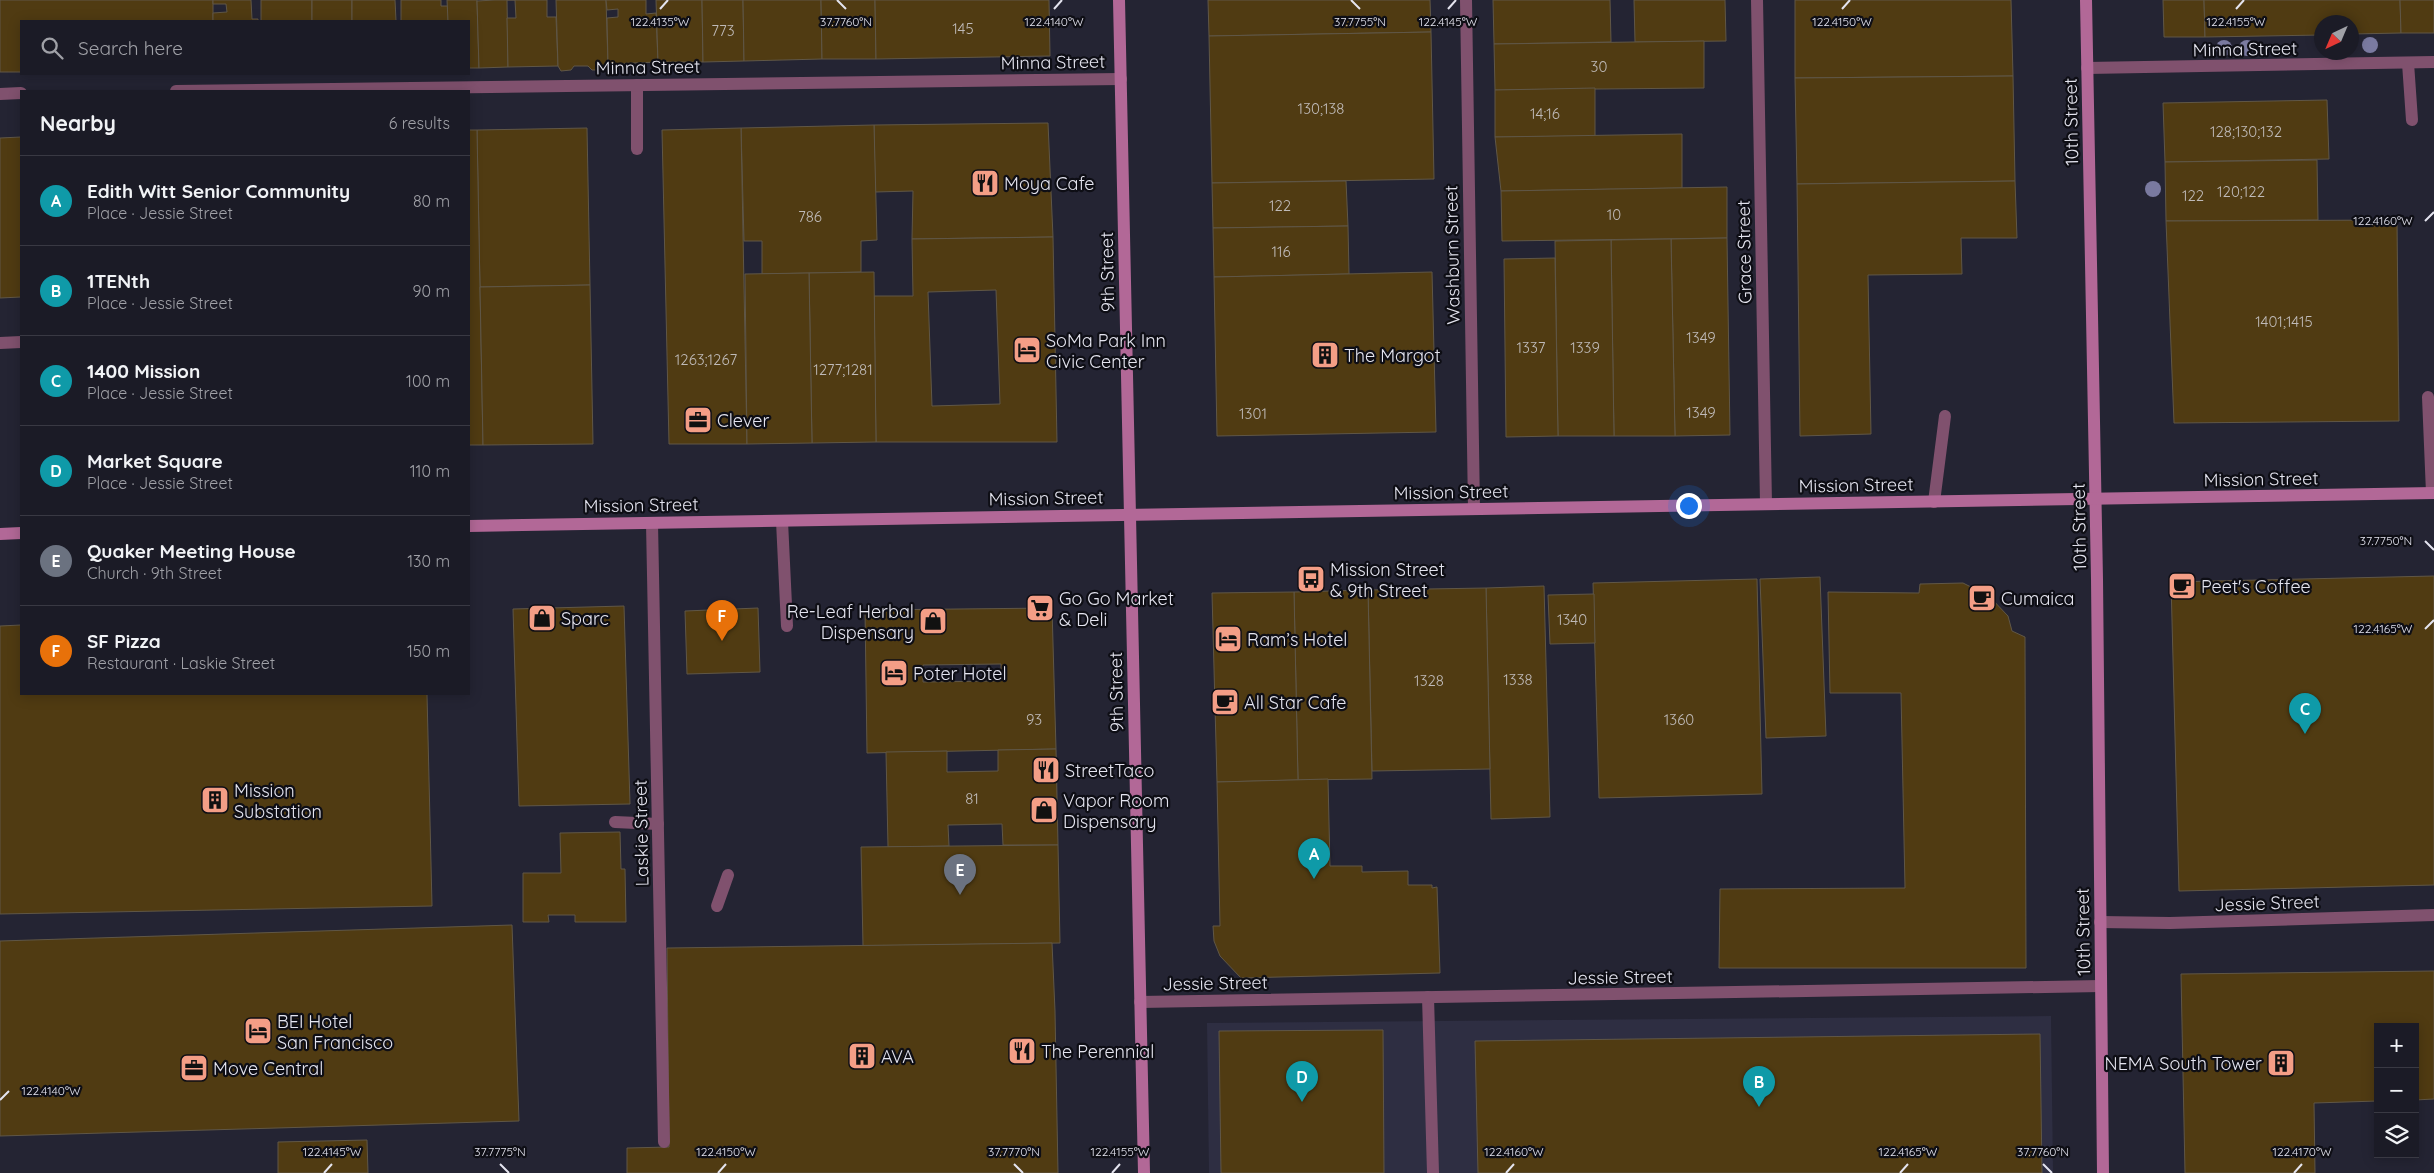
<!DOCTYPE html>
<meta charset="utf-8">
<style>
body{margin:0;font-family:Quicksand,sans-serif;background:#282832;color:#f1f3f6}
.controls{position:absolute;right:15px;bottom:15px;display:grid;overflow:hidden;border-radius:0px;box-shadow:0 2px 12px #0003}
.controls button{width:45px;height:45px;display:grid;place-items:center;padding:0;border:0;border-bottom:1px solid #393943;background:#1b1b26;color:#f1f3f6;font:25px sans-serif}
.compass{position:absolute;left:2314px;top:15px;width:45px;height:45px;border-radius:50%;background:#1b1b26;box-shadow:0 2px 12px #0003;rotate:224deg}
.you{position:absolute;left:1688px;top:505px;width:18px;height:18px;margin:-12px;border:4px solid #fff;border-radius:50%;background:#1a73e8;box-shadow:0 0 0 8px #1a73e833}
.badge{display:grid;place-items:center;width:32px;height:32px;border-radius:50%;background:#f49e86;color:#fff;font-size:16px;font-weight:700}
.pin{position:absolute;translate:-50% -41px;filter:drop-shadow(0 1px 2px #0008)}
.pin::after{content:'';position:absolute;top:26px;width:18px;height:15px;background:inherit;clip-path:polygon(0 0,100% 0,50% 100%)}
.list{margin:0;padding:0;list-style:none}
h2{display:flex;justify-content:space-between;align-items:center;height:65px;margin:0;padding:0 20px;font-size:21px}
h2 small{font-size:16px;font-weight:400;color:#a0a1a7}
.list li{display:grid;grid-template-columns:32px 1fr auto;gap:15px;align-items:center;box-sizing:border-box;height:90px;padding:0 20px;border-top:1px solid #393943}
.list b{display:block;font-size:19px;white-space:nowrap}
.list p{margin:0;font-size:16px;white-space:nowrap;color:#a0a1a7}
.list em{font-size:16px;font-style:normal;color:#a0a1a7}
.icon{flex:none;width:28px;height:28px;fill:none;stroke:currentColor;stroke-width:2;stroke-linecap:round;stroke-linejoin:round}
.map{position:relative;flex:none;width:2434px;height:1173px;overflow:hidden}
.search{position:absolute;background:#1b1b26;box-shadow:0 2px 12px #0003;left:20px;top:20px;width:450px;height:55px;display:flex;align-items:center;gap:12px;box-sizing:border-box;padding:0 18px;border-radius:0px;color:#a0a1a7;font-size:19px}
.panel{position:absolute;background:#1b1b26;box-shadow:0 2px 12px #0003;left:20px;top:90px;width:450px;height:605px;border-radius:0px}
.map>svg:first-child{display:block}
.built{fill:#2e2e42}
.building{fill:#503b12;stroke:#605747;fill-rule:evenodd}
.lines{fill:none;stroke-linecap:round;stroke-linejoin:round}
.service{stroke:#80516e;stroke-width:12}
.minor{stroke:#80516e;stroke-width:12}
.secondary{stroke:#b26897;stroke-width:12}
.tree{fill:#7a7aa0}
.ticks{fill:none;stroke:#e4e4ef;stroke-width:2}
.labels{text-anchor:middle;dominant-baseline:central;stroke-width:4.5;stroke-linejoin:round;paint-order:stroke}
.number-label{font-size:15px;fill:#bfbab8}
.street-label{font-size:18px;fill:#e4e4ef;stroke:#0e0e15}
.poi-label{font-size:18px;fill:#e4e4ef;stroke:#0e0e15;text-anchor:start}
.ticks-label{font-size:12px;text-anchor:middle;fill:#e4e4ef;stroke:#0e0e15;stroke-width:4.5;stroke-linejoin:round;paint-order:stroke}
</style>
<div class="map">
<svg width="2434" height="1173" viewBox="0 0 2434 1173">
<rect width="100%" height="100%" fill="#242433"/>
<path class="built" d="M2051 1016 2053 1173H1209L1207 1023Z"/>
<g class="building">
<path d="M0 0H213V21H21V72H0Z"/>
<path d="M213 0H251L252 19H258V21H213V13L227 12 226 4H213Z"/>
<rect x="261" y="0" width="51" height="21"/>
<rect x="312" y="0" width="40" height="21"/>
<path d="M352 0H395L396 21H352Z"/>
<path d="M401 0H441V6H448V21H401Z"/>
<path d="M447 0H477L479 68H469V21H448Z"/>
<path d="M495 0H507L508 67 479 68 477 1Z"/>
<path d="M507 0H547V17H556L558 66 508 67 507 18H516L515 0Z"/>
<path d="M556 0H606L608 64 602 70H592L588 66H574L571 70 561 71 558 66Z"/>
<path d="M606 0H646V14L656 13 658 62 608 64 607 18 618 17V9L607 10Z"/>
<path d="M656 0H702L703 62H658Z"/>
<path d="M702 0H743L744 61 703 62Z"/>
<path d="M743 0H821L822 59 744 61Z"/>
<path d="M821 0H875L876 59H822Z"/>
<path d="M875 0H1049L1050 56 876 59Z"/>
<path d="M1208 0H1430L1431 32 1209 36Z"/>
<path d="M1493 0H1610L1611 42 1494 44Z"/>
<path d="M1634 0H1725L1726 41 1635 42Z"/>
<path d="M1795 0H2011L2013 76 1795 78Z"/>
<path d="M2163 0H2204L2205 37H2164Z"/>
<path d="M2204 0H2400L2401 33 2352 34V22H2322V35L2205 37Z"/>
<path d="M2400 0H2434V33H2401Z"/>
<path d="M1431 32 1434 179 1212 183 1209 36Z"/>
<path d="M1704 41V88L1495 90 1494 44Z"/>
<path d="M2013 76 2015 181 1797 184 1795 78Z"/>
<path d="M1595 88V136L1495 137V90Z"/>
<path d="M2327 100 2329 159 2165 162 2163 103Z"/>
<path d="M1048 123 1053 237 912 239 913 191 875 192 874 125Z"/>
<path d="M874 125 877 240 861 241V272L762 274V241H744L741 128Z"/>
<path d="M587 128 590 285 480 287 477 130Z"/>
<path d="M741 128 747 444H669L662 130Z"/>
<path d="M469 130H477L483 445H469Z"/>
<path d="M1682 134V188L1501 191 1495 137Z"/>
<path d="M21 137V297L0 298V138Z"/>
<path d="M2317 160 2318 220 2166 221 2165 162Z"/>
<path d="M1346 181 1348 226 1213 228 1212 183Z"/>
<path d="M2015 181 2017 238H1961L1962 274 1868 275 1871 434 1800 436 1797 184Z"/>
<path d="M1727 187V238L1502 241 1501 191Z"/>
<path d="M2397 220 2399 421 2174 423 2166 221Z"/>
<path d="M1348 226 1349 274 1214 277 1213 228Z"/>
<path d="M1053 237 1057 442H876L874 296H913L912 239ZM996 290 1000 404 932 406 928 292Z"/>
<path d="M1727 238 1730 435 1675 436 1671 239Z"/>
<path d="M1671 239 1675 436H1614L1611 240Z"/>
<path d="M1611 240 1614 436H1558L1555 241Z"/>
<path d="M1555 258 1558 436 1506 437 1504 259Z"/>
<path d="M874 272 876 442 812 443 809 273Z"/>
<path d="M1432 272 1436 432 1217 436 1214 277Z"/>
<path d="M809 273 812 443 747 444 745 274Z"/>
<path d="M590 285 593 444 483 445 480 287Z"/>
<path d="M2434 576V885L2179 891 2171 582Z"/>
<path d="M1820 577 1826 736 1766 738 1760 579Z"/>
<path d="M1757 579 1762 794 1599 798 1593 583Z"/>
<path d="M1963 583 1989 596 2008 616 2012 631 2025 637 2026 968H1719L1720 889 1905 888 1901 693H1830L1828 592 1919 593 1920 584Z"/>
<path d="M1544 586 1550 817 1491 819 1486 588Z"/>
<path d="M1486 588 1490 769 1372 771 1368 590Z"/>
<path d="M1368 590 1372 779 1298 780 1294 592Z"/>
<path d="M1294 592 1298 780 1217 782 1212 593Z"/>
<path d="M1594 594 1595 643 1550 644 1548 595Z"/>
<path d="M624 606 630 804 519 806 513 609Z"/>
<path d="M758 608 760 672 687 674 685 611Z"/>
<path d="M1052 608 1056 749 867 753 865 610ZM1001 664V681L923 682V665Z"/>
<path d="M21 625V694H427L432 906 0 914V626Z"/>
<path d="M1056 749 1058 845H1003L1002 824 948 825 949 846 888 847 886 752 947 751V772L998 771V750Z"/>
<path d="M1328 779 1330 866H1362V872L1408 871V885H1432V888L1437 887 1440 973 1241 978 1220 956 1214 941 1213 926H1220L1217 782Z"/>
<path d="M620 832 621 869H625L626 922H575V915H548L549 922H523V873H561L560 833Z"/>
<path d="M1058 845 1060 943 863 946 861 847Z"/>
<path d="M512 925 519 1121 0 1136V941Z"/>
<path d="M1052 943 1055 1011 1058 1173H627V1148L669 1147 667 948Z"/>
<path d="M2434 971V1099L2415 1100V1027H2378V1101L2314 1103 2315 1173H2185L2181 974Z"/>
<path d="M1383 1030 1384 1173H1221L1219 1031Z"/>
<path d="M2040 1034 2042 1173H1478L1475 1041Z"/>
<path d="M367 1140 368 1173H278V1142Z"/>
</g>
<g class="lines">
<g class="service">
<path d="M2408 63 2412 120"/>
<path d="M637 85V149"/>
<path d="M0 343 21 342"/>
<path d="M2428 397 2432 493"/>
<path d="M1934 502 1945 416"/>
<path d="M782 521 787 626"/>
<path d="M615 822 658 824"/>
<path d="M717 906 728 875"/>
<path d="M1428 997 1433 1173"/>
</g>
<g class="minor">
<path d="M1466 0 1474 509"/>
<path d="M1757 0 1766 504"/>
<path d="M2087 68 2434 62"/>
<path d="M176 91 1121 79"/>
<path d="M0 94 21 93"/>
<path d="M652 523 664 1142"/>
<path d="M2100 922 2170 923 2434 915"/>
<path d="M1140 1002 2101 986"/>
</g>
<g class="secondary">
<path d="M1119 0 1144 1173"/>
<path d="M2086 0 2097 579 2103 1173"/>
<path d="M469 526 2434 493"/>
<path d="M0 534 21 533"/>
</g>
</g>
<g class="tree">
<circle cx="2370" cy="45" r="8"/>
<circle cx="2224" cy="48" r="8"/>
<circle cx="2247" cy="48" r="8"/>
<circle cx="2153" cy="189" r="8"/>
</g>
<path class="ticks" d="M837 0 846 9M1351 0 1360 9M660 9 668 0M1054 9 1062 0M1448 9 1456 0M1842 9 1850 0M2236 9 2244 0M2425 221 2434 212M2425 541 2434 550M2425 629 2434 620M0 1100 9 1091M500 1164 509 1173M1014 1164 1023 1173M2043 1164 2052 1173M324 1173 332 1164M718 1173 726 1164M1112 1173 1120 1164M1506 1173 1514 1164M1900 1173 1908 1164M2294 1173 2302 1164"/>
<defs>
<symbol id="restaurant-square" viewBox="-11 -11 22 22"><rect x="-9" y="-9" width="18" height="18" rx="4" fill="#f49e86" stroke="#0e0e15"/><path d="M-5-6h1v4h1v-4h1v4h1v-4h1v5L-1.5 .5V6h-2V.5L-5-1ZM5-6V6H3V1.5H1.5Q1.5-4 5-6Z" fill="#111"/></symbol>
<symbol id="hotel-square" viewBox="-11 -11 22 22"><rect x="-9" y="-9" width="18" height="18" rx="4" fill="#f49e86" stroke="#0e0e15"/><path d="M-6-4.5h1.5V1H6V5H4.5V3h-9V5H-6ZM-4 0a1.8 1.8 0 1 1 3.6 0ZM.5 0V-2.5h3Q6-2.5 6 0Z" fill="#111"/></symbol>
<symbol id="building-square" viewBox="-11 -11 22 22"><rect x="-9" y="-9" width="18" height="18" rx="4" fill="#f49e86" stroke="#0e0e15"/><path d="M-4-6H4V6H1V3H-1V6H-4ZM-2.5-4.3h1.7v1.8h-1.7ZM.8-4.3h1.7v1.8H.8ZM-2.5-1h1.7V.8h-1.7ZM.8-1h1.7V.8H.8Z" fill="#111"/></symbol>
<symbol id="office-square" viewBox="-11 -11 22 22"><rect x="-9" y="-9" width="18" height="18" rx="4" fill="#f49e86" stroke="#0e0e15"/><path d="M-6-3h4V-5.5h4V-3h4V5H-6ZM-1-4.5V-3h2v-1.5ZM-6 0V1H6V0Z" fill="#111"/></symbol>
<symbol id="bus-square" viewBox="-11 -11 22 22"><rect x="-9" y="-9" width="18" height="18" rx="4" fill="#f49e86" stroke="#0e0e15"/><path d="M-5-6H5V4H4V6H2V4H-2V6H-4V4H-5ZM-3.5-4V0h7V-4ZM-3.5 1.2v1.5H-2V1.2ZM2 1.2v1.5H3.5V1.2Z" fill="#111"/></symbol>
<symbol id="cafe-square" viewBox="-11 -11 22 22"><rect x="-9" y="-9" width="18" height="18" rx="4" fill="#f49e86" stroke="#0e0e15"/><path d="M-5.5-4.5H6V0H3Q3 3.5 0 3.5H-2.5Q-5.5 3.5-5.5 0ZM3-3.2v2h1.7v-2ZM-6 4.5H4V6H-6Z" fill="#111"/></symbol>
<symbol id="supermarket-square" viewBox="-11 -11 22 22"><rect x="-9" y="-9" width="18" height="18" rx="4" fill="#f49e86" stroke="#0e0e15"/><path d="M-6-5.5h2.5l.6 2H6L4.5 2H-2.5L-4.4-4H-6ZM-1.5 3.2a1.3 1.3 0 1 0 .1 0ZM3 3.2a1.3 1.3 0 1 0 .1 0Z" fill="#111"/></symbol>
<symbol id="shop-square" viewBox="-11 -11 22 22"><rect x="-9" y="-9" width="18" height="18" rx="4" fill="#f49e86" stroke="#0e0e15"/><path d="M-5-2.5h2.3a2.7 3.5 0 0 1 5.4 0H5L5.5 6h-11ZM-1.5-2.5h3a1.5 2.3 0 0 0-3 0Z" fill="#111"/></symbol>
</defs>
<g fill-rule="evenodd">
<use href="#restaurant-square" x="969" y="167" width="32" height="32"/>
<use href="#hotel-square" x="1011" y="334" width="32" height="32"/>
<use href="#building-square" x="1309" y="339" width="32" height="32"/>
<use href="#office-square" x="682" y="404" width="32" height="32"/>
<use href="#bus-square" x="1295" y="563" width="32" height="32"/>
<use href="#cafe-square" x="2166" y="570" width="32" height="32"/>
<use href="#cafe-square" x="1966" y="582" width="32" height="32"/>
<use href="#supermarket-square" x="1024" y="592" width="32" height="32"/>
<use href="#shop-square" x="526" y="602" width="32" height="32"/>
<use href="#shop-square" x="917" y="605" width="32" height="32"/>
<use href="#hotel-square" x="1212" y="623" width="32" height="32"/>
<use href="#hotel-square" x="878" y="657" width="32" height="32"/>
<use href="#cafe-square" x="1209" y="686" width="32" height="32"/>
<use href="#restaurant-square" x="1030" y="754" width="32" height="32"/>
<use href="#building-square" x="199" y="784" width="32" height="32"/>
<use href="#shop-square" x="1028" y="794" width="32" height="32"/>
<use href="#hotel-square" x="242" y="1015" width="32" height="32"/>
<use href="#restaurant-square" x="1006" y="1035" width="32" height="32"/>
<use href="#building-square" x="846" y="1040" width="32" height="32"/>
<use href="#building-square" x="2265" y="1047" width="32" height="32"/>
<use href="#office-square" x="178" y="1052" width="32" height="32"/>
</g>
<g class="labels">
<g class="number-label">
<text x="963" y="28">145</text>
<text x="723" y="30">773</text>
<text x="1599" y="66">30</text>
<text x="1321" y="108">130;138</text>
<text x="1545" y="113">14;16</text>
<text x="2246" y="131">128;130;132</text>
<text x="2241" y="191">120;122</text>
<text x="2193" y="195">122</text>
<text x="1280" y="205">122</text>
<text x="1614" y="214">10</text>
<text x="810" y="216">786</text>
<text x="1281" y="251">116</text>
<text x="2284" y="321">1401;1415</text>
<text x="1701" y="337">1349</text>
<text x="1531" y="347">1337</text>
<text x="1585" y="347">1339</text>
<text x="706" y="359">1263;1267</text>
<text x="843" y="369">1277;1281</text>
<text x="1701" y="412">1349</text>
<text x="1253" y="413">1301</text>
<text x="1572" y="619">1340</text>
<text x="1518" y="679">1338</text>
<text x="1429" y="680">1328</text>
<text x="1034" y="719">93</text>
<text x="1679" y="719">1360</text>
<text x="972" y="798">81</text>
</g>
<g class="street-label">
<text transform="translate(2245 49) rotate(-1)">Minna Street</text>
<text transform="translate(1053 62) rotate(-1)">Minna Street</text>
<text transform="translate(648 67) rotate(-1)">Minna Street</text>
<text transform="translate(2071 122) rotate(-91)">10th Street</text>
<text transform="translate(1744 252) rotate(-91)">Grace Street</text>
<text transform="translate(1452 255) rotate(-91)">Washburn Street</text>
<text transform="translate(1107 272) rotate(-91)">9th Street</text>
<text transform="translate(2261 479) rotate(-1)">Mission Street</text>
<text transform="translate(1856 485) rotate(-1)">Mission Street</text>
<text transform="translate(1451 492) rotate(-1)">Mission Street</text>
<text transform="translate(1046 498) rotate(-1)">Mission Street</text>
<text transform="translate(641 505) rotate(-1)">Mission Street</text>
<text transform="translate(2079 527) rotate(-91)">10th Street</text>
<text transform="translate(1116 692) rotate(-91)">9th Street</text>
<text transform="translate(641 833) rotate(-91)">Laskie Street</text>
<text transform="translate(2267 903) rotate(-2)">Jessie Street</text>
<text transform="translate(2083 932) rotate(-91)">10th Street</text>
<text transform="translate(1620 977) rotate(-1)">Jessie Street</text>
<text transform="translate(1215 983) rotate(-1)">Jessie Street</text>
</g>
<g class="poi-label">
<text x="1004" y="183">Moya Cafe</text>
<text x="1046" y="340">SoMa Park Inn<tspan x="1046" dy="21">Civic Center</tspan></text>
<text x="1344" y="355">The Margot</text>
<text x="717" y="420">Clever</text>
<text x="1330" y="569">Mission Street<tspan x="1330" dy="21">&amp; 9th Street</tspan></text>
<text x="2201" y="586">Peet's Coffee</text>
<text x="1059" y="598">Go Go Market<tspan x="1059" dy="21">&amp; Deli</tspan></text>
<text x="2001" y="598">Cumaica</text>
<text x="914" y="611" text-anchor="end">Re-Leaf Herbal<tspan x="914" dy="21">Dispensary</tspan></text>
<text x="561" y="618">Sparc</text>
<text x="1247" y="639">Ram’s Hotel</text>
<text x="913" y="673">Poter Hotel</text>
<text x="1244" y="702">All Star Cafe</text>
<text x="1065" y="770">StreetTaco</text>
<text x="234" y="790">Mission<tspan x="234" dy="21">Substation</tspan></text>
<text x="1063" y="800">Vapor Room<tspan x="1063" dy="21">Dispensary</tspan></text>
<text x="277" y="1021">BEI Hotel<tspan x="277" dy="21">San Francisco</tspan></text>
<text x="1041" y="1051">The Perennial</text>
<text x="881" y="1056">AVA</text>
<text x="2262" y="1063" text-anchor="end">NEMA South Tower</text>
<text x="213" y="1068">Move Central</text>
</g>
</g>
<g class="ticks-label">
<text x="846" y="26">37.7760°N</text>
<text x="1360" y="26">37.7755°N</text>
<text x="660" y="26">122.4135°W</text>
<text x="1054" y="26">122.4140°W</text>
<text x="1448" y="26">122.4145°W</text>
<text x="1842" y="26">122.4150°W</text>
<text x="2236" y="26">122.4155°W</text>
<text x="2383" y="225">122.4160°W</text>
<text x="2386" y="545">37.7750°N</text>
<text x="2383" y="633">122.4165°W</text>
<text x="51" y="1095">122.4140°W</text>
<text x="332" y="1156">122.4145°W</text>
<text x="726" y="1156">122.4150°W</text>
<text x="1120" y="1156">122.4155°W</text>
<text x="1514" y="1156">122.4160°W</text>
<text x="1908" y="1156">122.4165°W</text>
<text x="2302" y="1156">122.4170°W</text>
<text x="500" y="1156">37.7775°N</text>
<text x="1014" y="1156">37.7770°N</text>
<text x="2043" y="1156">37.7760°N</text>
</g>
</svg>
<div class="controls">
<button>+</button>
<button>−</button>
<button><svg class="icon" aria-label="layers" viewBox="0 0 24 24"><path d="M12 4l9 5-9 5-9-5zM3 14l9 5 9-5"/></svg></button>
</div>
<svg class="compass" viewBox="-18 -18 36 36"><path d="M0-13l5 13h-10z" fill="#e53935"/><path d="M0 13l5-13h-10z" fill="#a0a1a7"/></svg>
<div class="you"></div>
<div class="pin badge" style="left:1314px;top:879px;background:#0f9aa8">A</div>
<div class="pin badge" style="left:1759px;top:1107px;background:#0f9aa8">B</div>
<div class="pin badge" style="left:2305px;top:734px;background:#0f9aa8">C</div>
<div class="pin badge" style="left:1302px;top:1102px;background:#0f9aa8">D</div>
<div class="pin badge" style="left:960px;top:895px;background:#6b7280">E</div>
<div class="pin badge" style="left:722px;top:641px;background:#e8710a">F</div>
<div class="search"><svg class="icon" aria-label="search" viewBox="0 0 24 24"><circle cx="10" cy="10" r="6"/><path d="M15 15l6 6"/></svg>Search here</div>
<section class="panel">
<h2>Nearby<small>6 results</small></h2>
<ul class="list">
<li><span class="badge" style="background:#0f9aa8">A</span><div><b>Edith Witt Senior Community</b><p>Place · Jessie Street</p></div><em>80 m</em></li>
<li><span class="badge" style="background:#0f9aa8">B</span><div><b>1TENth</b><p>Place · Jessie Street</p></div><em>90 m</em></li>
<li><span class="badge" style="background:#0f9aa8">C</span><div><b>1400 Mission</b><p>Place · Jessie Street</p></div><em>100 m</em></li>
<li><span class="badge" style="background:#0f9aa8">D</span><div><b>Market Square</b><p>Place · Jessie Street</p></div><em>110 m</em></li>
<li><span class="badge" style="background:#6b7280">E</span><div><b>Quaker Meeting House</b><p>Church · 9th Street</p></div><em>130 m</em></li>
<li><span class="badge" style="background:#e8710a">F</span><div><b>SF Pizza</b><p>Restaurant · Laskie Street</p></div><em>150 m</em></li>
</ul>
</section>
</div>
